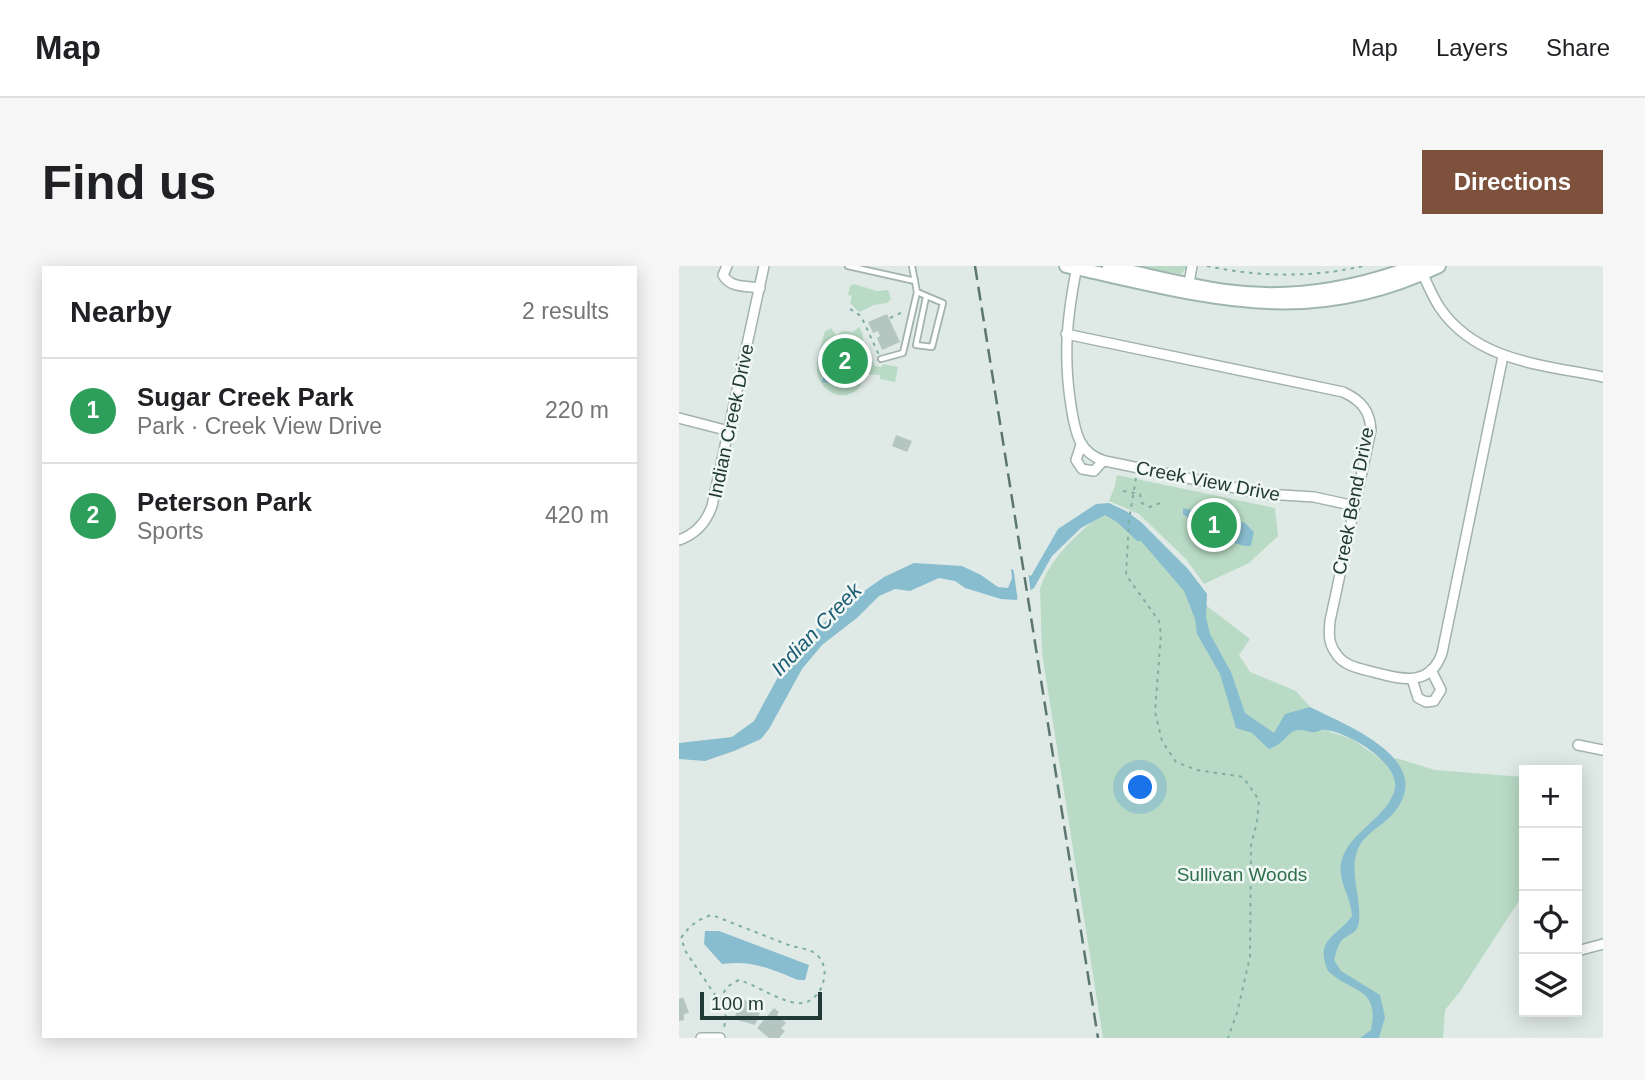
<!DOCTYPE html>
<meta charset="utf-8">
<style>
body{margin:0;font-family:Arial,sans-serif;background:#f6f6f6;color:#202124}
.controls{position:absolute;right:21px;bottom:21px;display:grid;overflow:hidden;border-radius:0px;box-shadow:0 4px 18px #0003}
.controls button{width:63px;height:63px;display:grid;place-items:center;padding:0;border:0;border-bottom:2px solid #e0e0e0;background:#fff;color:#202124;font:35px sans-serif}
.scale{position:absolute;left:21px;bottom:18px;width:122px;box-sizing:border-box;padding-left:7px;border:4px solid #213a35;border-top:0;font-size:19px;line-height:24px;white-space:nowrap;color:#213a35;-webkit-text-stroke:5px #f0f7f4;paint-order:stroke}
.you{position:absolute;left:462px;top:522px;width:24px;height:24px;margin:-18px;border:5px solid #fff;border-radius:50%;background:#1a73e8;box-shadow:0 0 0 10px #1a73e833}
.badge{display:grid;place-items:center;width:46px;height:46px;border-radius:50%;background:#7d513c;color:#fff;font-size:23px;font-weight:700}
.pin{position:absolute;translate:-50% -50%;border:4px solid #fff;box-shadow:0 2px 7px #0006}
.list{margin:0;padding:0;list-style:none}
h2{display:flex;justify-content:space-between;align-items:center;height:91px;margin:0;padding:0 28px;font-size:30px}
h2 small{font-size:23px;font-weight:400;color:#757577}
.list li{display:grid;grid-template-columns:46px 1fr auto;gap:21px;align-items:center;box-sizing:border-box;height:105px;padding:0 28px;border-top:2px solid #e0e0e0}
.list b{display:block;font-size:26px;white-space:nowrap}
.list p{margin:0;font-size:23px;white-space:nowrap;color:#757577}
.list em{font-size:23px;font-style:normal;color:#757577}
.icon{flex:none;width:38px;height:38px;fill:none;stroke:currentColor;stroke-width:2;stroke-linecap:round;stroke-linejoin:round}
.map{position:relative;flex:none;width:924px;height:772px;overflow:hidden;border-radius:0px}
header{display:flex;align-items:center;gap:42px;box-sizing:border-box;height:98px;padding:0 35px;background:#fff;border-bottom:2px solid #e0e0e0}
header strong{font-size:33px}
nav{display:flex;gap:38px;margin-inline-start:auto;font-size:24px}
.intro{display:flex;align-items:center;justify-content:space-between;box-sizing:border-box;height:168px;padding:0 42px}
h1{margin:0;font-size:49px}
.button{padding:18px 32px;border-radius:0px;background:#7d513c;color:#fff;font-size:24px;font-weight:700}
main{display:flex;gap:42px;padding:0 42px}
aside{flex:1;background:#fff;border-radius:0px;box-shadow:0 4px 18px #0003}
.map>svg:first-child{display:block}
.green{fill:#b9dbc5}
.water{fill:#88bdcf}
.pier{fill:#dfeae6}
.building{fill:#b5c5c0}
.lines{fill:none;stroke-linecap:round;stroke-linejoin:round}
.service-casing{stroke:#a2b2ad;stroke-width:8}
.minor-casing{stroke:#a2b2ad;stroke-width:12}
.secondary-casing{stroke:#9fb6af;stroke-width:16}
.path{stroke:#81ada3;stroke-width:2;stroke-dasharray:3.5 5;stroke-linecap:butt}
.service{stroke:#fff;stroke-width:4.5}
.minor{stroke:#fff;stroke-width:9}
.secondary{stroke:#fff;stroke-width:12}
.rail{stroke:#5b7671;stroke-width:2.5;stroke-dasharray:14 7;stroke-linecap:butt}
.labels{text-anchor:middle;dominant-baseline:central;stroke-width:5;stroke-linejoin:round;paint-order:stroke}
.street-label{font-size:19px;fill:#213a35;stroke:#f0f7f4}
.park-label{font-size:19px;fill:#2c704c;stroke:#f0f7f4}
.water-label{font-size:21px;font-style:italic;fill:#1d5d74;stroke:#f0f7f4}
</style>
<header>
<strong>Map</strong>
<nav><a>Map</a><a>Layers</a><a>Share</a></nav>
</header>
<div class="intro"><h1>Find us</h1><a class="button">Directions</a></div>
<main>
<aside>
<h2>Nearby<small>2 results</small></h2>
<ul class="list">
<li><span class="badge" style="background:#2e9e5b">1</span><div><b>Sugar Creek Park</b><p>Park · Creek View Drive</p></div><em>220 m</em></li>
<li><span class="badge" style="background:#2e9e5b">2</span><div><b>Peterson Park</b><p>Sports</p></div><em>420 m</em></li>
</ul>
</aside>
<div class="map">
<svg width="924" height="772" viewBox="0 0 924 772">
<rect width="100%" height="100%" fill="#dfeae6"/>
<g class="green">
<path d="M454 0H509L502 8Z"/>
<path d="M175 18 198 25 209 24 212 33 208 37 195 39 180 46 171 37 173 30 169 29 171 20Z"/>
<path d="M180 61C187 71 184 79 181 91L193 94 196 100 203 101 204 98 219 101 216 116 201 113V109L186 108C184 113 183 119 179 123 162 138 140 124 138 104 137 92 143 77 146 65L152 62 157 69 164 65 174 66Z"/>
<path d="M438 209 596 242 599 270 570 297 525 318 507 293 460 248 430 235 436 220Z"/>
<path d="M426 244 441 246 511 327 571 373 560 389 571 406 617 425 631 441 627 458 673 473 710 499 717 492 756 504 845 511V627L780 727 766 744 764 772H424L363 387 361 323C371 290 401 267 426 244Z"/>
</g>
<g class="water">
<path d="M150 87 173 90 169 104 159 102 155 118 143 116Z"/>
<path d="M430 237 447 245 462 256 509 303 528 328 527 351 531 368 552 406 566 447 595 467 606 448 631 441C664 458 756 492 717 544 708 557 691 564 682 577 667 602 683 629 680 656 679 667 670 668 663 674 658 680 657 687 655 694L662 705 701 729 706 751 700 772H681L692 764C701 720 673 728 649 705 635 673 658 671 673 650 672 630 657 614 663 593 672 565 705 554 715 526 725 499 670 466 646 464 641 463 642 465 636 466 630 467 622 462 615 465 607 469 603 479 590 483L573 467 557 462 541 408 518 368 516 353 505 325 462 275H458L438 256 426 249 402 262 373 290 355 322 337 334 322 333 286 322 276 315 260 312 231 325 216 323 200 330 179 351 143 379 123 403 90 463 82 473 55 485 26 495 0 493V477L53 471 75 455 105 400 125 373 181 328 205 311 235 297 283 300 302 309 319 321 329 322 333 312 332 303 352 310 379 263 417 238Z"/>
<path d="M504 242 566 257 575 266 572 280C556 282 517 258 504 248Z"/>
<path d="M26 665H40L130 699 126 714H119C91 703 74 694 43 698L25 678Z"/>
</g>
<path class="pier" d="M334 300 349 305 352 328 339 336Z"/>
<g class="building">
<path d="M208 48 221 76 203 84 198 72 201 70 199 65 194 67 189 56Z"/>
<path d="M217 169 233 175 228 186 213 180Z"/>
<path d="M4 731 10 747 5 748V754L0 755V733Z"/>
<path d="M63 733 83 741 76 759 55 753Z"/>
<path d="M95 742 100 746 98 749 107 757 102 762 106 765 100 772H90L78 762Z"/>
</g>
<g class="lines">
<defs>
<g id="service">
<path d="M169 0 236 15"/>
<path d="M233 0 238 26 264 37 253 81 237 79 247 31"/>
<path d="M202 93 224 87 238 26"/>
</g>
<g id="minor">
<path d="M48 0 44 9C51 22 67 20 81 22"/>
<path d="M398 0C388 51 384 89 392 140 396 165 399 187 426 195L586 228 635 231 676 240"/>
<path d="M742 4C748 17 753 30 761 42 798 96 866 99 924 111"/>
<path d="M510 17 513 0"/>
<path d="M387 68 664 126C682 134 691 145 692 164L651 355C650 366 649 376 656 386 664 400 679 402 694 406 721 413 751 422 763 387L824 90"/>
<path d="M0 152 50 165"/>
<path d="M402 179 397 194 403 203 415 205 424 195"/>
<path d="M0 274C17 268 27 257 33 240L85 0"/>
<path d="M733 413 739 432 747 436 755 435 762 424 752 404"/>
<path d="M899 479 924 484"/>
<path d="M898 685 924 678"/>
<path d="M22 772H41"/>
</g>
<g id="secondary">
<path d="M387 0C523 29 626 65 760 0"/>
<path d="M430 1C469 9 507 19 546 25 611 34 675 23 736 0"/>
</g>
</defs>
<use href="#service" class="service-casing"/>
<use href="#minor" class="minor-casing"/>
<use href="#secondary" class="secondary-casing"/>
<g class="path">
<path d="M528 0C579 11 632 12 684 0"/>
<path d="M171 43 182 50 200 89"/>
<path d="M211 52 226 45"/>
<path d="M457 212 450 254 447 309 480 355 482 368 476 446 483 475 497 496 518 504 564 511 580 534 578 556 572 579 571 691 558 747 549 772"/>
<path d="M444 225 461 228 463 237 471 241 481 237"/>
<path d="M42 735C44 724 50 718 60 714 79 720 98 734 117 737 141 741 155 704 138 689 132 683 121 682 112 680L33 649C19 653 10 660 2 672L7 686 47 745 45 764"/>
</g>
<use href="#service" class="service"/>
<use href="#minor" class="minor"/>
<use href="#secondary" class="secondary"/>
<path class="rail" d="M296 0 419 772"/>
</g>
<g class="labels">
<g class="street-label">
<text transform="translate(52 155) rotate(-78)">Indian Creek Drive</text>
<text transform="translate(529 215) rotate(11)">Creek View Drive</text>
<text transform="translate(674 235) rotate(-79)">Creek Bend Drive</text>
</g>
<g class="park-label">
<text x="563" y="608">Sullivan Woods</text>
</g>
<g class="water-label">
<text transform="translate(137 363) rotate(-46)">Indian Creek</text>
</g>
</g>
</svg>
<div class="controls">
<button>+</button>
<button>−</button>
<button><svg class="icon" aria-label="locate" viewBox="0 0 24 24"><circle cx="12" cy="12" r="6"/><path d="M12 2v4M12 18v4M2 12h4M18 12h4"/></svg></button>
<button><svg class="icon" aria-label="layers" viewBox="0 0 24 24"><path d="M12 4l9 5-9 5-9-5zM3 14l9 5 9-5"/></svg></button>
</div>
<div class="scale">100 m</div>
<div class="you"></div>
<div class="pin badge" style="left:535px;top:259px;background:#2e9e5b">1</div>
<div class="pin badge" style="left:166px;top:95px;background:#2e9e5b">2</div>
</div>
</main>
